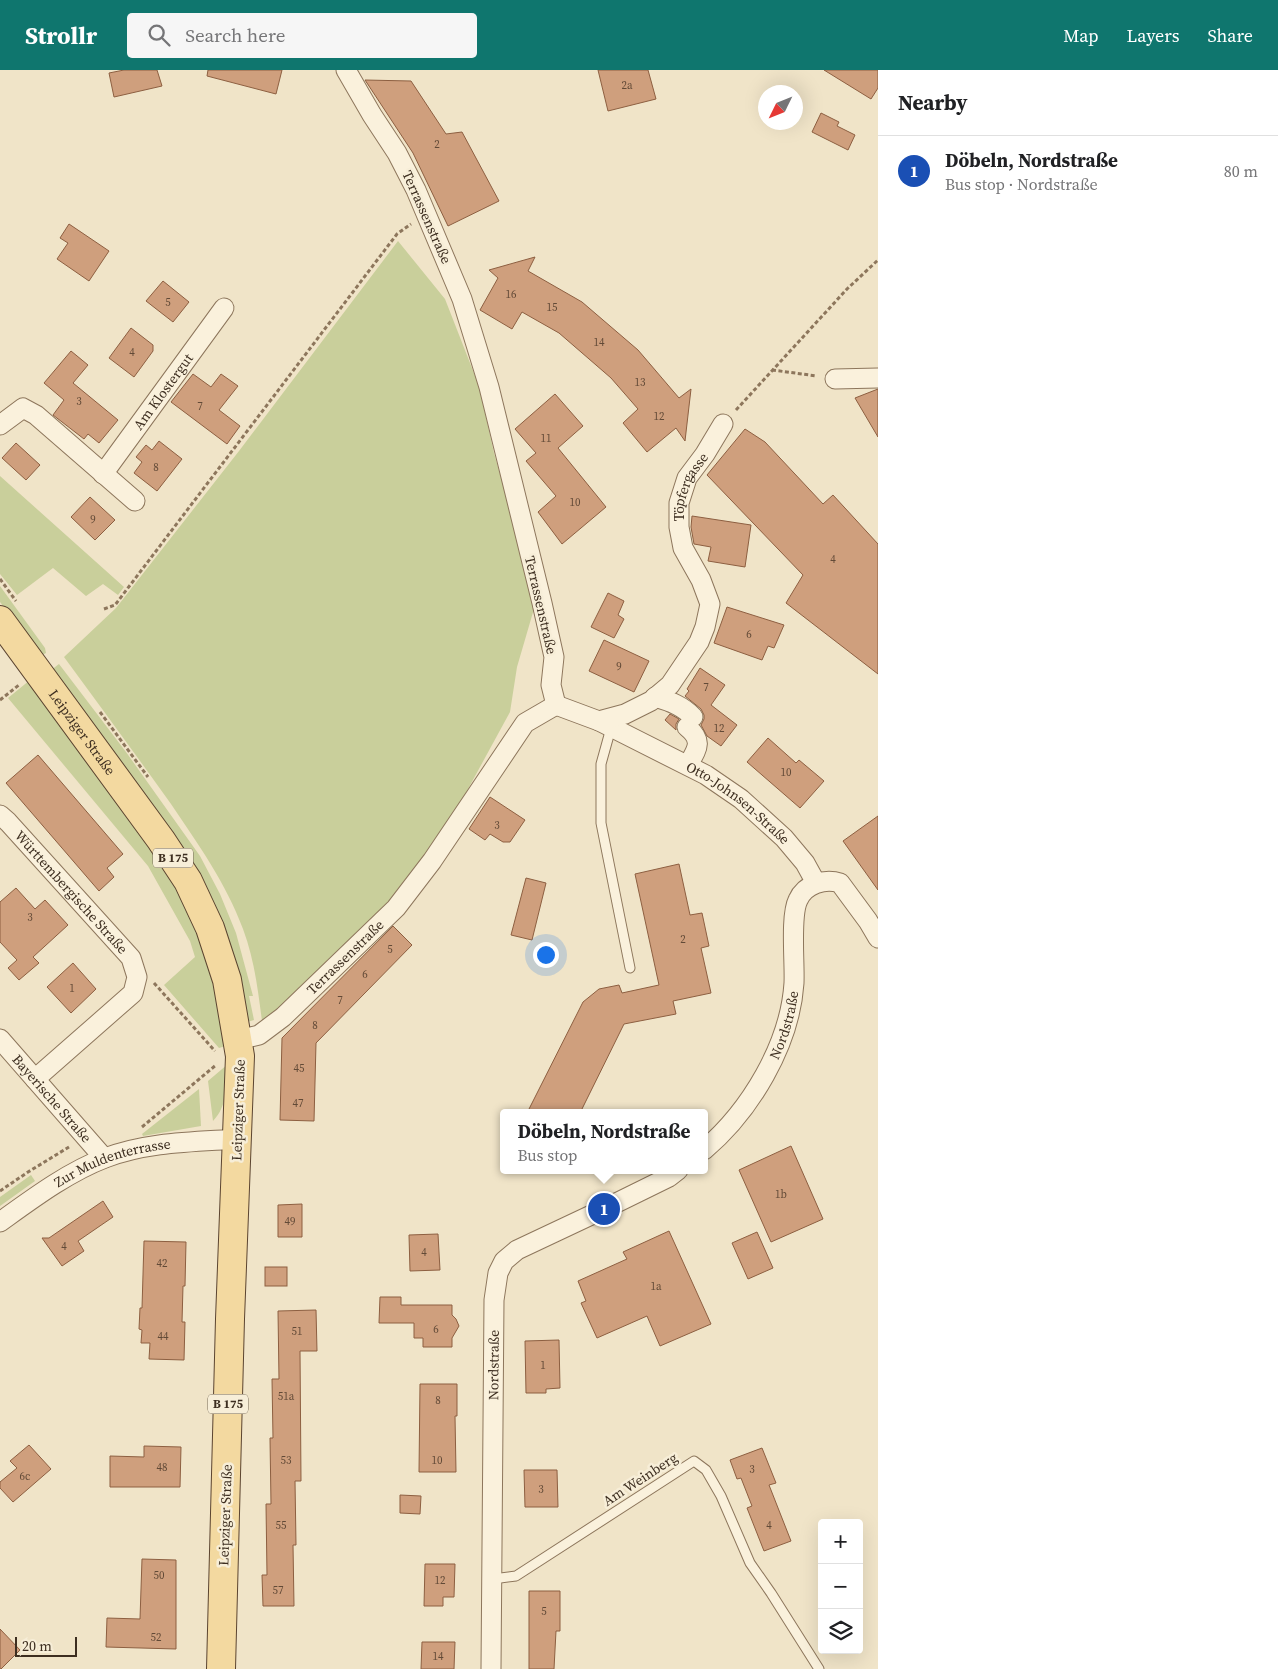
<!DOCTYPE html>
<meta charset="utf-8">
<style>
body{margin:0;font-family:"Source Serif 4",serif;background:#f6f6f6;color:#202124}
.controls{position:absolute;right:15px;bottom:15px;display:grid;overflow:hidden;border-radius:5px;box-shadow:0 5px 20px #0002}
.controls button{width:45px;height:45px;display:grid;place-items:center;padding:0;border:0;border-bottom:1px solid #e0e0e0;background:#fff;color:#202124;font:25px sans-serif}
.compass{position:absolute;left:758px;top:15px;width:45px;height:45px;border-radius:50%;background:#fff;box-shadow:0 5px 20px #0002;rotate:227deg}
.scale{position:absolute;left:15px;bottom:12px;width:62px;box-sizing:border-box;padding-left:5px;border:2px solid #3d2e20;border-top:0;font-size:14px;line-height:18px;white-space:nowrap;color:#3d2e20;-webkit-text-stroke:4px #f7eed8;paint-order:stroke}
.you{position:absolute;left:545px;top:884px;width:18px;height:18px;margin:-12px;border:4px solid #fff;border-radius:50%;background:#1a73e8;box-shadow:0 0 0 8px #1a73e833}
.badge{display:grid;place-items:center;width:32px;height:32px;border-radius:50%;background:#0f766e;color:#fff;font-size:16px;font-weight:700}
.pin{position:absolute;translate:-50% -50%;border:2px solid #fff;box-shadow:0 1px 5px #0006}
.popup{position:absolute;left:500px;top:1039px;width:208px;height:65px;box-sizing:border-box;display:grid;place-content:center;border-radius:5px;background:#fff;filter:drop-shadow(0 1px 4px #0005);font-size:16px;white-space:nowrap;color:#757577}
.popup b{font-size:19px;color:#202124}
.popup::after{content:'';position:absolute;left:50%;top:100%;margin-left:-10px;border:10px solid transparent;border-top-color:#fff}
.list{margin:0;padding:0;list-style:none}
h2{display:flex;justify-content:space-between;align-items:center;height:65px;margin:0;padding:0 20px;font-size:21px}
h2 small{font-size:16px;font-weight:400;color:#757577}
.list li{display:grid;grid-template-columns:32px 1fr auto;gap:15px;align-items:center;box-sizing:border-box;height:70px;padding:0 20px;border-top:1px solid #e0e0e0}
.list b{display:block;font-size:19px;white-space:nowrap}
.list p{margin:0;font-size:16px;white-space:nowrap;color:#757577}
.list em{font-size:16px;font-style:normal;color:#757577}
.icon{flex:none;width:28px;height:28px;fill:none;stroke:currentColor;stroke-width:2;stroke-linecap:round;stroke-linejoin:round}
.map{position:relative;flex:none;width:878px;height:1599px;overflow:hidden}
header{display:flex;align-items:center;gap:30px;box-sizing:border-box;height:70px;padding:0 25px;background:#0f766e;color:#fff}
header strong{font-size:24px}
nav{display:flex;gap:28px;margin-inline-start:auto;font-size:18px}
.search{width:350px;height:45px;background:#f6f6f6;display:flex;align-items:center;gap:12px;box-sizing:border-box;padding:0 18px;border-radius:5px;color:#757577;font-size:19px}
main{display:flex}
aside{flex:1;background:#fff}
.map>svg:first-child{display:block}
.green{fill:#c9cf9b}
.building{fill:#cf9f7d;stroke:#8d5f41}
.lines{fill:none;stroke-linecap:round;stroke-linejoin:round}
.lane-casing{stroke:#8d765c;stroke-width:11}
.street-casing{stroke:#8d765c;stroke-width:21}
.primary-casing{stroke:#5b4430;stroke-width:30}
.path{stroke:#8d765c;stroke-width:3;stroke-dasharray:4 2.5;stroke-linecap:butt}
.lane{stroke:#faf1dc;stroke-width:9}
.street{stroke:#faf1dc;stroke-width:19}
.primary{stroke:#f3d9a0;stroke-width:28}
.labels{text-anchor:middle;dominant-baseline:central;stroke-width:5;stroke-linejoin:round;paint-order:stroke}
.number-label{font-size:11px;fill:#624a37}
.shield{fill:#f7eed8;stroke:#756857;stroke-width:1}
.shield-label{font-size:12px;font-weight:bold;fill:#3d2e20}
.street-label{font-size:14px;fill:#3d2e20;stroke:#f7eed8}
</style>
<header>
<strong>Strollr</strong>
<div class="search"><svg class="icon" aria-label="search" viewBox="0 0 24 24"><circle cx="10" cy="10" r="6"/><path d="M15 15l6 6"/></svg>Search here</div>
<nav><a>Map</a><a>Layers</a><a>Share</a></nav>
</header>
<main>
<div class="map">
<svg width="878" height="1599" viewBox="0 0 878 1599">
<rect width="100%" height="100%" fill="#f0e4c8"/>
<g class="green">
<path d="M398 171 445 229 479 316 494 383 536 532 517 597 510 642 444 763 411 810 298 926 262 951C258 920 254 888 243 859 226 813 198 774 171 734 136 685 100 636 64 587L116 538 239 381Z"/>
<path d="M0 406 124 517 118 525 103 514 86 526 53 498 17 525 0 504Z"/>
<path d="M0 516 45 578 46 583 40 586 0 532Z"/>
<path d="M59 594 126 682 200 786 220 824 236 863 253 926H249L254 950 247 952 237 907 50 601Z"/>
<path d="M30 610 176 811 207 878 229 975 219 978 164 915 195 887 190 871 148 796 8 628Z"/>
<path d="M228 994C226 1014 228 1036 213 1051L208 1011Z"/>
<path d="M199 1019 201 1056 143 1066 142 1064Z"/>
<path d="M31 1105 35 1111 0 1136V1127Z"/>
</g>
<g class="building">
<path d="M124 0H157L162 16 114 27 109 3Z"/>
<path d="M208 0H282L276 24 207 6Z"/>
<path d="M598 0H648L656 29 608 41Z"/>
<path d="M824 0H878V18L871 29Z"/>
<path d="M365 10 411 11 446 64 462 62 499 131 448 156 413 83Z"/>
<path d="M821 43 839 52 837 56 855 65 848 80 812 62Z"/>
<path d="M69 154 109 181 89 211 57 189 68 173 60 168Z"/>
<path d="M535 187 528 201 582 232 638 280 679 328 691 319 685 371 676 358 647 382 623 353 638 339 611 308 559 263 522 242 512 259 480 240 498 208 489 200Z"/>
<path d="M163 211 189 232 173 252 146 231Z"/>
<path d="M131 258 153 275V281L134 307 109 288Z"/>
<path d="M71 281 88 295 73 313 118 350 99 373 88 364 84 369 53 345 64 330 44 313Z"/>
<path d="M193 304 211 317 221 304 238 316 219 340 240 356 227 374 171 332Z"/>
<path d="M878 319V367L855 328Z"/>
<path d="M555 324 583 356 558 378 606 437 562 474 538 442 556 426 526 391 536 383 515 359Z"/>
<path d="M745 359 765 372 823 434 833 425 878 474V604L786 533 803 505 707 405Z"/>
<path d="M159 371 182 389 157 421 134 403 142 392 136 387 146 375 152 380Z"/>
<path d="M16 373 40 395 26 410 2 388Z"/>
<path d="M90 427 115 450 95 470 71 447Z"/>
<path d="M692 446 751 455 745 497 708 491 711 477 694 474 691 457Z"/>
<path d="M608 523 624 531 618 545 624 549 614 568 591 557Z"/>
<path d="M727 537 784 555 774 578 768 576 762 590 714 573Z"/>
<path d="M604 570 649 591 634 622 589 601Z"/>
<path d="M700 598 725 615 711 635 737 655 721 676 707 666 701 655 704 649V645L701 639 685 626 689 621 687 619Z"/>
<path d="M670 644 679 649 676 654V660L665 650Z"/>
<path d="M768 668 796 693 799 690 824 711 800 738 747 692Z"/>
<path d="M38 685 123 784 107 798 114 807 99 821 6 713Z"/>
<path d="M490 727 525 750 510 772H503L490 764 485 770 469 759Z"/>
<path d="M878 746V820L843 771Z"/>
<path d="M679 794 690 845 702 843 709 876 701 878 711 923 673 931 676 944 624 954 580 1043H527L583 932 599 919 619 915 622 923 659 915 635 804Z"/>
<path d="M526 808 546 813 532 870 511 865Z"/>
<path d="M16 818 35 839 45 830 68 855 33 887 39 893 19 910 8 898 17 890 0 872V832Z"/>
<path d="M393 856 412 875 316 973 314 1051 280 1050 282 968Z"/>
<path d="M73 893 96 919 71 943 47 917Z"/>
<path d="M791 1076 823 1149 771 1172 739 1100Z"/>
<path d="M103 1131 113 1147 78 1171 84 1181 62 1196 42 1168H49Z"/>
<path d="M302 1134V1167H278V1135Z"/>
<path d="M669 1161 711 1254 660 1276 647 1246 597 1268 581 1233 586 1231 578 1211 627 1189 623 1182Z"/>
<path d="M757 1162 773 1198 748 1209 732 1173Z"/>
<path d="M438 1164 440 1200 410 1201 409 1165Z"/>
<path d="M144 1171 186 1172 185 1216H183L182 1252H185L184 1290 149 1289 150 1273H141L142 1260 139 1259 140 1238H142Z"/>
<rect x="265" y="1197" width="22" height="19"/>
<path d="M380 1227H401V1235H452V1245L456 1249 459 1256 452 1268V1277H423V1268H414V1253H379Z"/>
<path d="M316 1240 317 1281H300L301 1411H295L296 1475H293L294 1536H263L262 1505H267L266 1434H271L270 1368H273L272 1309H279L278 1241Z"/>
<path d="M559 1270 560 1318 546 1319V1323H526L525 1271Z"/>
<path d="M420 1314H457V1346H455L456 1402H419Z"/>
<path d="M29 1375 51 1399 13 1432 0 1418V1412L17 1398 10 1391Z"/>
<path d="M144 1376 181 1377 180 1417H110V1386L144 1387Z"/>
<path d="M762 1378 776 1413 769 1415 791 1471 764 1481 747 1438 752 1436 741 1408 737 1409 730 1390Z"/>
<path d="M524 1400H557L558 1437H525Z"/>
<path d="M400 1425 421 1426 420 1444 400 1443Z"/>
<path d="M142 1489 176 1490V1579L106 1577 107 1548 140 1549Z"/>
<path d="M425 1494H455L454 1527H443V1536H424Z"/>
<path d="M529 1521H560V1561H556L554 1599H529Z"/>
<path d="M0 1559 20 1580 1 1599H0Z"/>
<path d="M422 1572H455L454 1599H421Z"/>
</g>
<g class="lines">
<defs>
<g id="lane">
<path d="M611 658 601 694V753L630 898"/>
<path d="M493 1509 516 1506 694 1391 706 1400 721 1426 750 1493 771 1523 819 1599"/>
</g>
<g id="street">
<path d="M835 309 878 308"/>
<path d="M0 355 23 338 36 345 135 431"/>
<path id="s1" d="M103 404 224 238"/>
<path d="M655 627C670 631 683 636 693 647"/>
<path id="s2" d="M556 635 599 651 706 705 741 729 784 768 805 793 816 813"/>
<path id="s3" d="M599 651 625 644 651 631 670 615 699 572 705 557 710 534 701 510 683 478 679 457V433L687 408 705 384 723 354"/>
<path d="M687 657C704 671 697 679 688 695"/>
<path id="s4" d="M0 745 8 752 131 888 137 907 133 923 35 1009"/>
<path id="s5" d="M0 969 104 1088"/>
<path id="s6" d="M238 970 259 965 283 947 396 838 432 791 525 653 556 635 551 615 554 587 542 533 489 317 462 229 416 120 397 83 372 45 346 0"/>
<path id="s7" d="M704 1080C750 1041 790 975 794 913 795 893 790 846 798 830 805 814 825 808 840 813L868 851 878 868"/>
<path id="s8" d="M0 1152C32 1129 68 1102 105 1088 147 1072 192 1072 237 1069"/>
<path id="s9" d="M491 1599 494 1230 498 1203 504 1191 517 1180 604 1139 669 1107 678 1100"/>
</g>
<g id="primary">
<path id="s10" d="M0 550 161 770 188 811 210 858 227 910 240 986 230 1249 221 1599"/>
</g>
</defs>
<use href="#lane" class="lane-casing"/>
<use href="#street" class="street-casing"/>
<use href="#primary" class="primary-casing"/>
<g class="path">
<path d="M772 300 817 306"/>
<path d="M736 340 847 219 878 190"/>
<path d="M0 509 16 531"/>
<path d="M104 539 115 535 397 164 411 154"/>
<path d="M0 630 19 615"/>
<path d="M100 642 148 707"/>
<path d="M154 913 215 981"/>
<path d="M142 1057 216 995"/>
<path d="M0 1121 28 1102 69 1077"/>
</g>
<use href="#lane" class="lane"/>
<use href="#street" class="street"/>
<use href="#primary" class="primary"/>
</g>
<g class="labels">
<g class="number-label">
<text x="627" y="15">2a</text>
<text x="437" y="74">2</text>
<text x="511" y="224">16</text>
<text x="168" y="232">5</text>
<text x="552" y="237">15</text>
<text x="599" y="272">14</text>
<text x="132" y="282">4</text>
<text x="640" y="312">13</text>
<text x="79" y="331">3</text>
<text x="200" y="336">7</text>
<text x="659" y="346">12</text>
<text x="546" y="368">11</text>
<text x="156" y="397">8</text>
<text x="575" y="432">10</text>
<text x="93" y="449">9</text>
<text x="833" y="489">4</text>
<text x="749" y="564">6</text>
<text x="619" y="596">9</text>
<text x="706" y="617">7</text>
<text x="719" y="658">12</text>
<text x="786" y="702">10</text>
<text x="497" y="755">3</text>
<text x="30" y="847">3</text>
<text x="683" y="869">2</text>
<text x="390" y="879">5</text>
<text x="365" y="904">6</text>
<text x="72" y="918">1</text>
<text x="340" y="930">7</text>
<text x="315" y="955">8</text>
<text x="299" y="998">45</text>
<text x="298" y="1033">47</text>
<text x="781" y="1124">1b</text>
<text x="290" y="1151">49</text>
<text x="64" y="1176">4</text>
<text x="424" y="1182">4</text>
<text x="162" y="1193">42</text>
<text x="656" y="1216">1a</text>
<text x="436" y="1259">6</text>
<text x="297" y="1261">51</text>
<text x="163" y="1266">44</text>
<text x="543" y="1295">1</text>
<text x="286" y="1326">51a</text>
<text x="438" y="1330">8</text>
<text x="286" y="1390">53</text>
<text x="437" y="1390">10</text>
<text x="162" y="1397">48</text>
<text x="752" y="1399">3</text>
<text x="25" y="1406">6c</text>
<text x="541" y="1419">3</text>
<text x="281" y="1455">55</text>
<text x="769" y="1455">4</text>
<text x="159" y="1505">50</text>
<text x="440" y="1510">12</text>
<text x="278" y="1520">57</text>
<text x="544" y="1541">5</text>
<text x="156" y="1567">52</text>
<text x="438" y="1586">14</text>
</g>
<g class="shield">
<rect x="153" y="778.5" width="40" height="19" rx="4"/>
<rect x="208" y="1324.5" width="40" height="19" rx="4"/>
</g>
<g class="shield-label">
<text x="173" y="788">B 175</text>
<text x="228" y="1334">B 175</text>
</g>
<g class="street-label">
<text transform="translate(427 147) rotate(66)">Terrassenstraße</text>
<text stroke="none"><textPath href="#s1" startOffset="102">Am Klostergut</textPath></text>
<text stroke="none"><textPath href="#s3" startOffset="299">Töpfergasse</textPath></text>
<text transform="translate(541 535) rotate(77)">Terrassenstraße</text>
<text stroke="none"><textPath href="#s10" startOffset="139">Leipziger Straße</textPath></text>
<text stroke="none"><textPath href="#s2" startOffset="208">Otto-Johnsen-Straße</textPath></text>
<text stroke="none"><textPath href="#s4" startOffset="105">Württembergische Straße</textPath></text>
<text stroke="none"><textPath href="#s6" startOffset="138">Terrassenstraße</textPath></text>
<text stroke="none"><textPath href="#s7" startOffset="151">Nordstraße</textPath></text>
<text stroke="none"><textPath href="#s5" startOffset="79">Bayerische Straße</textPath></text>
<text transform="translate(238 1040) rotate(-88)">Leipziger Straße</text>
<text stroke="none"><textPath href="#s8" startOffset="129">Zur Muldenterrasse</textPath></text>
<text stroke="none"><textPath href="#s9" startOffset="304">Nordstraße</textPath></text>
<text transform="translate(640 1409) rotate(-33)">Am Weinberg</text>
<text transform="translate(225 1445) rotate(-88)">Leipziger Straße</text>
</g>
</g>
</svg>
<div class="controls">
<button>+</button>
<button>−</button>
<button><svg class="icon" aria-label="layers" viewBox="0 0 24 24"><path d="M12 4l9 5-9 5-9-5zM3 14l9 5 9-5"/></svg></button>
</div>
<svg class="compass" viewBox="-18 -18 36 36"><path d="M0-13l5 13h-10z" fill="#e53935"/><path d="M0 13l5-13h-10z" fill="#757577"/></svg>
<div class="scale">20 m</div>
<div class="you"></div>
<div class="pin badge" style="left:604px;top:1139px;background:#1a4fb4">1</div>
<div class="popup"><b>Döbeln, Nordstraße</b>Bus stop</div>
</div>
<aside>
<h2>Nearby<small></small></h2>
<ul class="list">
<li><span class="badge" style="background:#1a4fb4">1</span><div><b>Döbeln, Nordstraße</b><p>Bus stop · Nordstraße</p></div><em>80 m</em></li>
</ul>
</aside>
</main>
